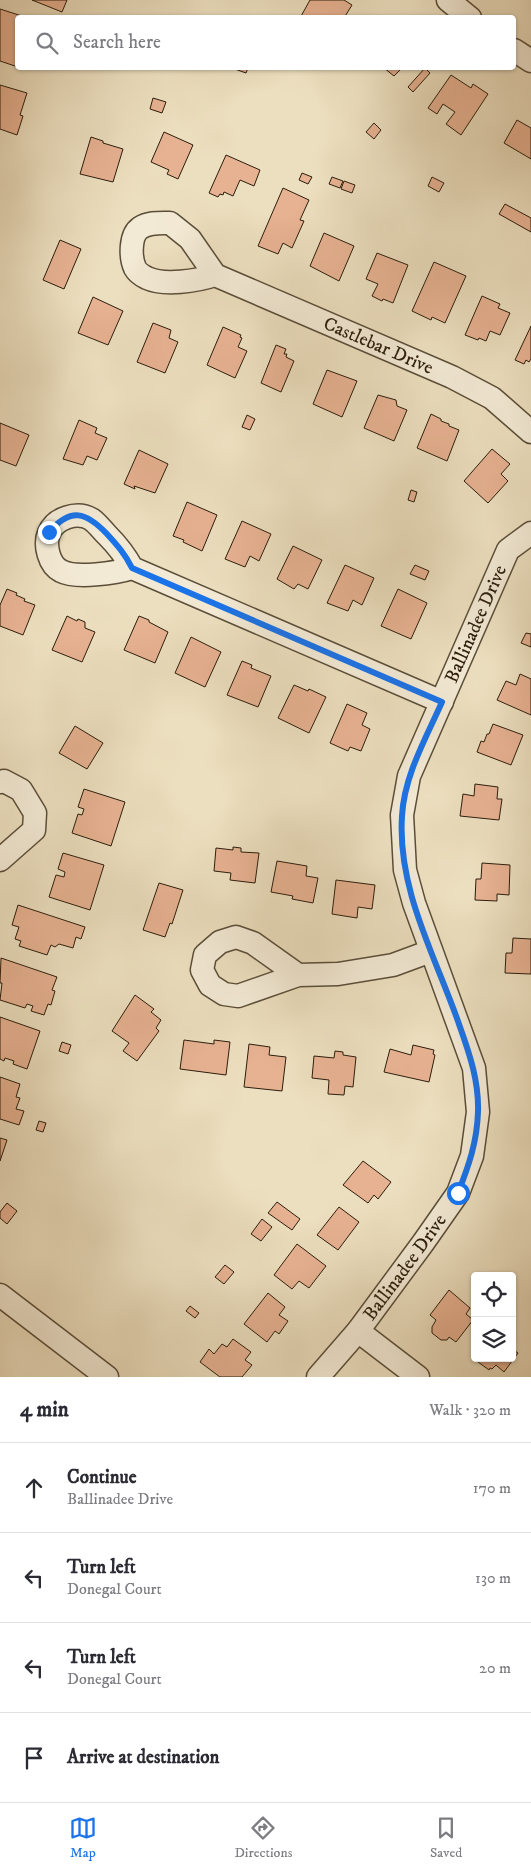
<!DOCTYPE html>
<meta charset="utf-8">
<style>
body{margin:0;font-family:"IM FELL DW Pica",serif;background:#f7f7f7;color:#2b2b33}
.controls{position:absolute;right:15px;bottom:15px;display:grid;overflow:hidden;border-radius:5px;box-shadow:0 1px 4px #0004}
.controls button{width:45px;height:45px;display:grid;place-items:center;padding:0;border:0;border-bottom:1px solid #e1e1e2;background:#fff;color:#2b2b33;font:25px sans-serif}
.stop{position:absolute;width:15px;height:15px;margin:-11px;border:4px solid #1a73e8;border-radius:50%;background:#fff}
.stop.end{background:#1a73e8;border-color:#fff;box-shadow:0 1px 5px #0008}
.list{margin:0;padding:0;list-style:none}
h2{display:flex;justify-content:space-between;align-items:center;height:65px;margin:0;padding:0 20px;font-size:21px}
h2 small{font-size:16px;font-weight:400;color:#7c7c81}
.list li{display:grid;grid-template-columns:32px 1fr auto;gap:15px;align-items:center;box-sizing:border-box;height:90px;padding:0 20px;border-top:1px solid #e1e1e2}
.list b{display:block;font-size:19px;white-space:nowrap}
.list p{margin:0;font-size:16px;white-space:nowrap;color:#7c7c81}
.list em{font-size:16px;font-style:normal;color:#7c7c81}
.icon{flex:none;width:28px;height:28px;fill:none;stroke:currentColor;stroke-width:2;stroke-linecap:round;stroke-linejoin:round}
.map{position:relative;flex:none;width:531px;height:1377px;overflow:hidden}
.search{position:absolute;background:#fff;box-shadow:0 1px 4px #0004;left:15px;right:15px;top:15px;height:55px;display:flex;align-items:center;gap:12px;box-sizing:border-box;padding:0 18px;border-radius:5px;color:#7c7c81;font-size:19px}
.sheet{height:425px;background:#fff}
nav{display:flex;justify-content:space-around;align-items:center;box-sizing:border-box;height:70px;border-top:1px solid #e1e1e2;background:#fff;font-size:14px;color:#7c7c81}
nav a{display:grid;justify-items:center;gap:2px}
nav .on{color:#1a73e8}
.map>svg:first-child{display:block}
.building{fill:#e7b292;stroke:#2b1d0c}
.lines{fill:none;stroke-linecap:round;stroke-linejoin:round}
.minor-casing{stroke:#5b4e39;stroke-width:25}
.minor{stroke:#f3ead5;stroke-width:22}
.route{stroke:#1a73e8;stroke-width:6}
.labels{text-anchor:middle;dominant-baseline:central;stroke-width:5;stroke-linejoin:round;paint-order:stroke}
.street-label{font-size:19px;fill:#2b1d0c;stroke:#f3ead5}
</style>
<div class="map">
<svg width="531" height="1377" viewBox="0 0 531 1377">
<rect width="100%" height="100%" fill="#ecdfbf"/>
<filter id="stains"><feTurbulence type="fractalNoise" baseFrequency=".004" numOctaves="4"/><feColorMatrix values="0 0 0 0 .2 0 0 0 0 .09 0 0 0 0 .02 0 0 0 .5 -.17"/></filter>
<radialGradient id="worn" r=".72"><stop offset=".6" stop-color="#630" stop-opacity="0"/><stop offset="1" stop-color="#630" stop-opacity=".3"/></radialGradient>
<g class="building">
<path d="M32 0H67L62 12Z"/>
<path d="M310 0H344L352 5 344 18H322L320 16 319 18H300Z"/>
<path d="M0 9 25 17 18 18V67L0 61Z"/>
<path d="M232 68H248L246 73Z"/>
<path d="M384 68H402L394 76Z"/>
<path d="M425 68 430 73 413 92 408 87Z"/>
<path d="M451 75 471 88 473 84 488 94 461 135 446 124 455 112 443 104 437 114 428 108Z"/>
<path d="M0 85 27 93 20 115 23 116 17 135 0 129Z"/>
<path d="M153 98 166 102 162 113 150 109Z"/>
<path d="M517 120 531 128V159L504 143Z"/>
<path d="M374 123 381 130 374 139 366 132Z"/>
<path d="M164 132 193 145 178 179 167 174 169 170 151 162Z"/>
<path d="M91 137 103 141V143L123 149 113 182 80 174Z"/>
<path d="M226 155 260 170 254 186 240 180 233 196 224 192 223 195 220 194 218 197 209 193Z"/>
<path d="M302 173 312 177 308 184 299 180Z"/>
<path d="M332 177 343 181 340 188 329 184Z"/>
<path d="M432 177 444 183 439 192 428 186Z"/>
<path d="M344 181 355 185 352 193 341 189Z"/>
<path d="M283 188 309 200 300 220 304 221 292 248 283 243 278 254 258 246Z"/>
<path d="M505 204 531 218V232L499 214Z"/>
<path d="M324 233 354 246 339 281 310 266Z"/>
<path d="M60 240 81 249 64 289 43 280Z"/>
<path d="M377 253 408 265 393 303 383 299 382 301 372 296 378 284 366 279Z"/>
<path d="M434 262 466 276 445 323 432 317 431 320 412 311Z"/>
<path d="M482 296 500 304 498 308 510 313 500 335 490 331 486 341 479 338 478 340 465 335Z"/>
<path d="M93 297 123 311 108 345 78 333Z"/>
<path d="M153 323 171 330 169 338 178 342 165 373 137 362Z"/>
<path d="M531 326V359L529 362 526 360 524 364 515 360Z"/>
<path d="M223 327 241 335 240 337 242 338 238 347 247 351 235 378 207 365Z"/>
<path d="M276 345 286 349 284 354H287L286 357 294 361 281 392 261 383Z"/>
<path d="M327 370 357 381 342 417 313 404Z"/>
<path d="M378 395 396 400 397 406 407 410 394 441 364 428Z"/>
<path d="M431 414 441 419V421L449 424V426L459 430 447 461 417 448Z"/>
<path d="M247 415 255 419 250 430 242 427Z"/>
<path d="M79 420 97 428 95 433 107 438 97 460 87 456 83 465 63 459Z"/>
<path d="M0 423 29 435 16 466 0 460Z"/>
<path d="M492 449 510 464 501 474 508 481 488 503 464 481Z"/>
<path d="M139 450 168 464 155 493 134 486 135 489 124 484Z"/>
<path d="M411 490 417 492 414 502 408 500Z"/>
<path d="M187 502 217 515 202 551 183 542 184 540 173 536Z"/>
<path d="M242 521 271 534 259 561 250 556 245 567 225 559Z"/>
<path d="M293 546 322 560 308 589 298 584 294 589 277 579Z"/>
<path d="M345 565 374 578 362 605 353 600 348 611 327 603Z"/>
<path d="M415 565 429 571 425 580 410 574Z"/>
<path d="M7 589 17 593 16 595 25 599 24 601 35 605 23 635 0 626V605Z"/>
<path d="M398 589 427 603 411 639 381 626Z"/>
<path d="M67 616 77 621 78 619 85 622V628L95 632 82 662 52 650Z"/>
<path d="M139 616 149 620V622L168 632 155 663 124 650Z"/>
<path d="M526 633 531 634V647L521 643Z"/>
<path d="M191 637 221 652 205 687 175 673Z"/>
<path d="M242 661 252 665 251 668 271 676 258 707 227 695Z"/>
<path d="M520 674 531 679V715L497 700 506 681 516 685Z"/>
<path d="M294 685 308 691 309 689 326 697 309 733 278 718Z"/>
<path d="M347 704 367 713 362 725 370 729 361 751 350 747 348 751 330 743Z"/>
<path d="M493 724 523 735 511 765 477 752 481 741 484 742 487 734H489Z"/>
<path d="M75 726 103 743 87 769 59 753Z"/>
<path d="M475 784 498 787 497 799H502L499 820 460 816 463 794 474 796Z"/>
<path d="M84 789 125 802 111 846 72 833 78 814 82 815 84 809 78 807Z"/>
<path d="M233 847 241 848V852L259 853 255 883 230 880 231 873 214 871 216 848 233 850Z"/>
<path d="M63 853 104 865 90 910 49 897 56 875 64 877 65 872 58 869Z"/>
<path d="M277 861 307 866 306 876 318 878 313 903 292 899 293 896 271 892Z"/>
<path d="M482 863 510 865 509 895 497 894V901L475 900 476 879H481Z"/>
<path d="M336 880 375 885 372 909 358 907 357 918 332 914Z"/>
<path d="M159 883 183 890 172 924 170 923 165 937 143 930Z"/>
<path d="M18 905 85 927 81 939 76 937 73 948 59 944 55 947 51 945 47 955 19 946 21 941 15 939 19 927 12 925Z"/>
<path d="M513 938 531 939V974L505 973 506 953H512Z"/>
<path d="M1 958 57 977 52 990 55 991 51 1005 48 1004 44 1015 31 1011 33 1006 27 1004 25 1008 0 1000 2 983H0Z"/>
<path d="M135 995 154 1009 151 1012 161 1020 156 1028 159 1031 137 1061 123 1051 129 1043 112 1031Z"/>
<path d="M0 1017 40 1031 27 1069 13 1064 14 1061 5 1058 4 1061 0 1059Z"/>
<path d="M184 1040 214 1044V1040L230 1042 226 1075 180 1069Z"/>
<path d="M62 1042 71 1045 68 1054 59 1051Z"/>
<path d="M249 1044 270 1047 269 1055 286 1057 282 1091 244 1087Z"/>
<path d="M413 1045 434 1050 433 1054 435 1055 429 1082 384 1072 390 1049 411 1055Z"/>
<path d="M335 1051 343 1052V1055L356 1057 353 1087 345 1086 344 1095 328 1094 329 1080 312 1078 314 1056 334 1058Z"/>
<path d="M0 1077 20 1084 16 1097 20 1098 16 1109 24 1111 19 1125 0 1119Z"/>
<path d="M39 1121 46 1123 43 1132 36 1130Z"/>
<path d="M0 1138 7 1140 0 1161Z"/>
<path d="M363 1161 391 1182 378 1199 374 1195 368 1203 343 1185Z"/>
<path d="M277 1202 300 1219 292 1230 268 1213Z"/>
<path d="M7 1203 17 1211 7 1224 0 1218V1212Z"/>
<path d="M339 1207 359 1222 338 1250 317 1235Z"/>
<path d="M262 1219 272 1227 261 1241 251 1234Z"/>
<path d="M297 1244 326 1266 309 1288 299 1281 292 1289 274 1275Z"/>
<path d="M225 1265 234 1272 224 1284 215 1277Z"/>
<path d="M449 1290 470 1308 466 1314 473 1320 456 1342 449 1337 447 1340H441L432 1333V1327L436 1320 430 1315Z"/>
<path d="M268 1293 285 1307 279 1315 288 1321 279 1334 275 1331 267 1342 244 1324Z"/>
<path d="M190 1306 199 1313 195 1318 186 1311Z"/>
<path d="M233 1339 251 1352 245 1360 252 1365 242 1377H220L200 1362 209 1349 214 1354 222 1344 227 1347Z"/>
<path d="M512 1349 518 1353 504 1372 496 1365 492 1369 490 1368 489 1370 478 1362 480 1360 478 1358H512Z"/>
</g>
<g class="lines">
<defs>
<g id="minor">
<path d="M448 0 470 18"/>
<path d="M514 50 531 61"/>
<path id="s1" d="M215 275C197 281 164 286 147 278 143 276 137 272 135 268 130 257 130 235 140 228 149 222 160 223 170 223L190 239 215 275 452 377 492 398 531 432"/>
<path d="M132 568C125 555 118 546 107 535 102 530 97 523 91 519 77 511 55 518 49 533 44 545 49 565 61 571 76 579 116 573 132 568L442 702"/>
<path d="M0 782 4 781 21 790 35 813 34 830 0 860"/>
<path d="M298 975 238 996 224 994 210 985 202 970 205 955 220 942 236 937 253 943 298 975 338 974 393 965 431 951"/>
<path d="M0 1295 107 1377"/>
<path d="M358 1331 418 1377"/>
<path id="s2" d="M318 1377 358 1331 423 1243 458 1193 472 1156 478 1112 474 1068 414 903 405 870 402 815 409 776 508 550 531 533"/>
</g>
</defs>
<use href="#minor" class="minor-casing"/>
<use href="#minor" class="minor"/>
</g>
<g class="lines">
<path class="route" d="M49 532C71 507 86 512 107 534 118 546 125 554 132 568L442 702C426 738 404 776 402 816 397 891 437 959 460 1027 470 1055 479 1082 478 1112 477 1142 469 1165 458 1193"/>
</g>
<g class="labels">
<g class="street-label">
<text stroke="none"><textPath href="#s1" startOffset="406">Castlebar Drive</textPath></text>
<text stroke="none"><textPath href="#s2" startOffset="830">Ballinadee Drive</textPath></text>
<text stroke="none"><textPath href="#s2" startOffset="140">Ballinadee Drive</textPath></text>
</g>
</g>
<rect width="100%" height="100%" filter="url(#stains)"/>
<rect width="100%" height="100%" fill="url(#worn)"/>
</svg>
<div class="controls">
<button><svg class="icon" aria-label="locate" viewBox="0 0 24 24"><circle cx="12" cy="12" r="6"/><path d="M12 2v4M12 18v4M2 12h4M18 12h4"/></svg></button>
<button><svg class="icon" aria-label="layers" viewBox="0 0 24 24"><path d="M12 4l9 5-9 5-9-5zM3 14l9 5 9-5"/></svg></button>
</div>
<div class="stop" style="left:458px;top:1193px"></div>
<div class="stop end" style="left:49px;top:532px"></div>
<div class="search"><svg class="icon" aria-label="search" viewBox="0 0 24 24"><circle cx="10" cy="10" r="6"/><path d="M15 15l6 6"/></svg>Search here</div>
</div>
<section class="sheet">
<h2>4 min<small>Walk · 320 m</small></h2>
<ul class="list">
<li><svg class="icon" aria-label="ahead" viewBox="0 0 24 24"><path d="M12 20V5M6 11l6-6 6 6"/></svg><div><b>Continue</b><p>Ballinadee Drive</p></div><em>170 m</em></li>
<li><svg class="icon" aria-label="left" viewBox="0 0 24 24"><path d="M17 20v-9H6M10 6l-5 5 5 5"/></svg><div><b>Turn left</b><p>Donegal Court</p></div><em>130 m</em></li>
<li><svg class="icon" aria-label="left" viewBox="0 0 24 24"><path d="M17 20v-9H6M10 6l-5 5 5 5"/></svg><div><b>Turn left</b><p>Donegal Court</p></div><em>20 m</em></li>
<li><svg class="icon" aria-label="arrive" viewBox="0 0 24 24"><path d="M6 21V4h12l-3 4 3 4H6"/></svg><div><b>Arrive at destination</b></div></li>
</ul>
</section>
<nav>
<a class="on"><svg class="icon" aria-label="map" viewBox="0 0 24 24"><path d="M3 6l6-2 6 2 6-2v14l-6 2-6-2-6 2zM9 4v14M15 6v14"/></svg>Map</a>
<a><svg class="icon" aria-label="directions" viewBox="0 0 24 24"><path d="M12 3l9 9-9 9-9-9zM9 14v-3h6M13 9l2 2-2 2"/></svg>Directions</a>
<a><svg class="icon" aria-label="saved" viewBox="0 0 24 24"><path d="M7 4h10v16l-5-4-5 4z"/></svg>Saved</a>
</nav>
